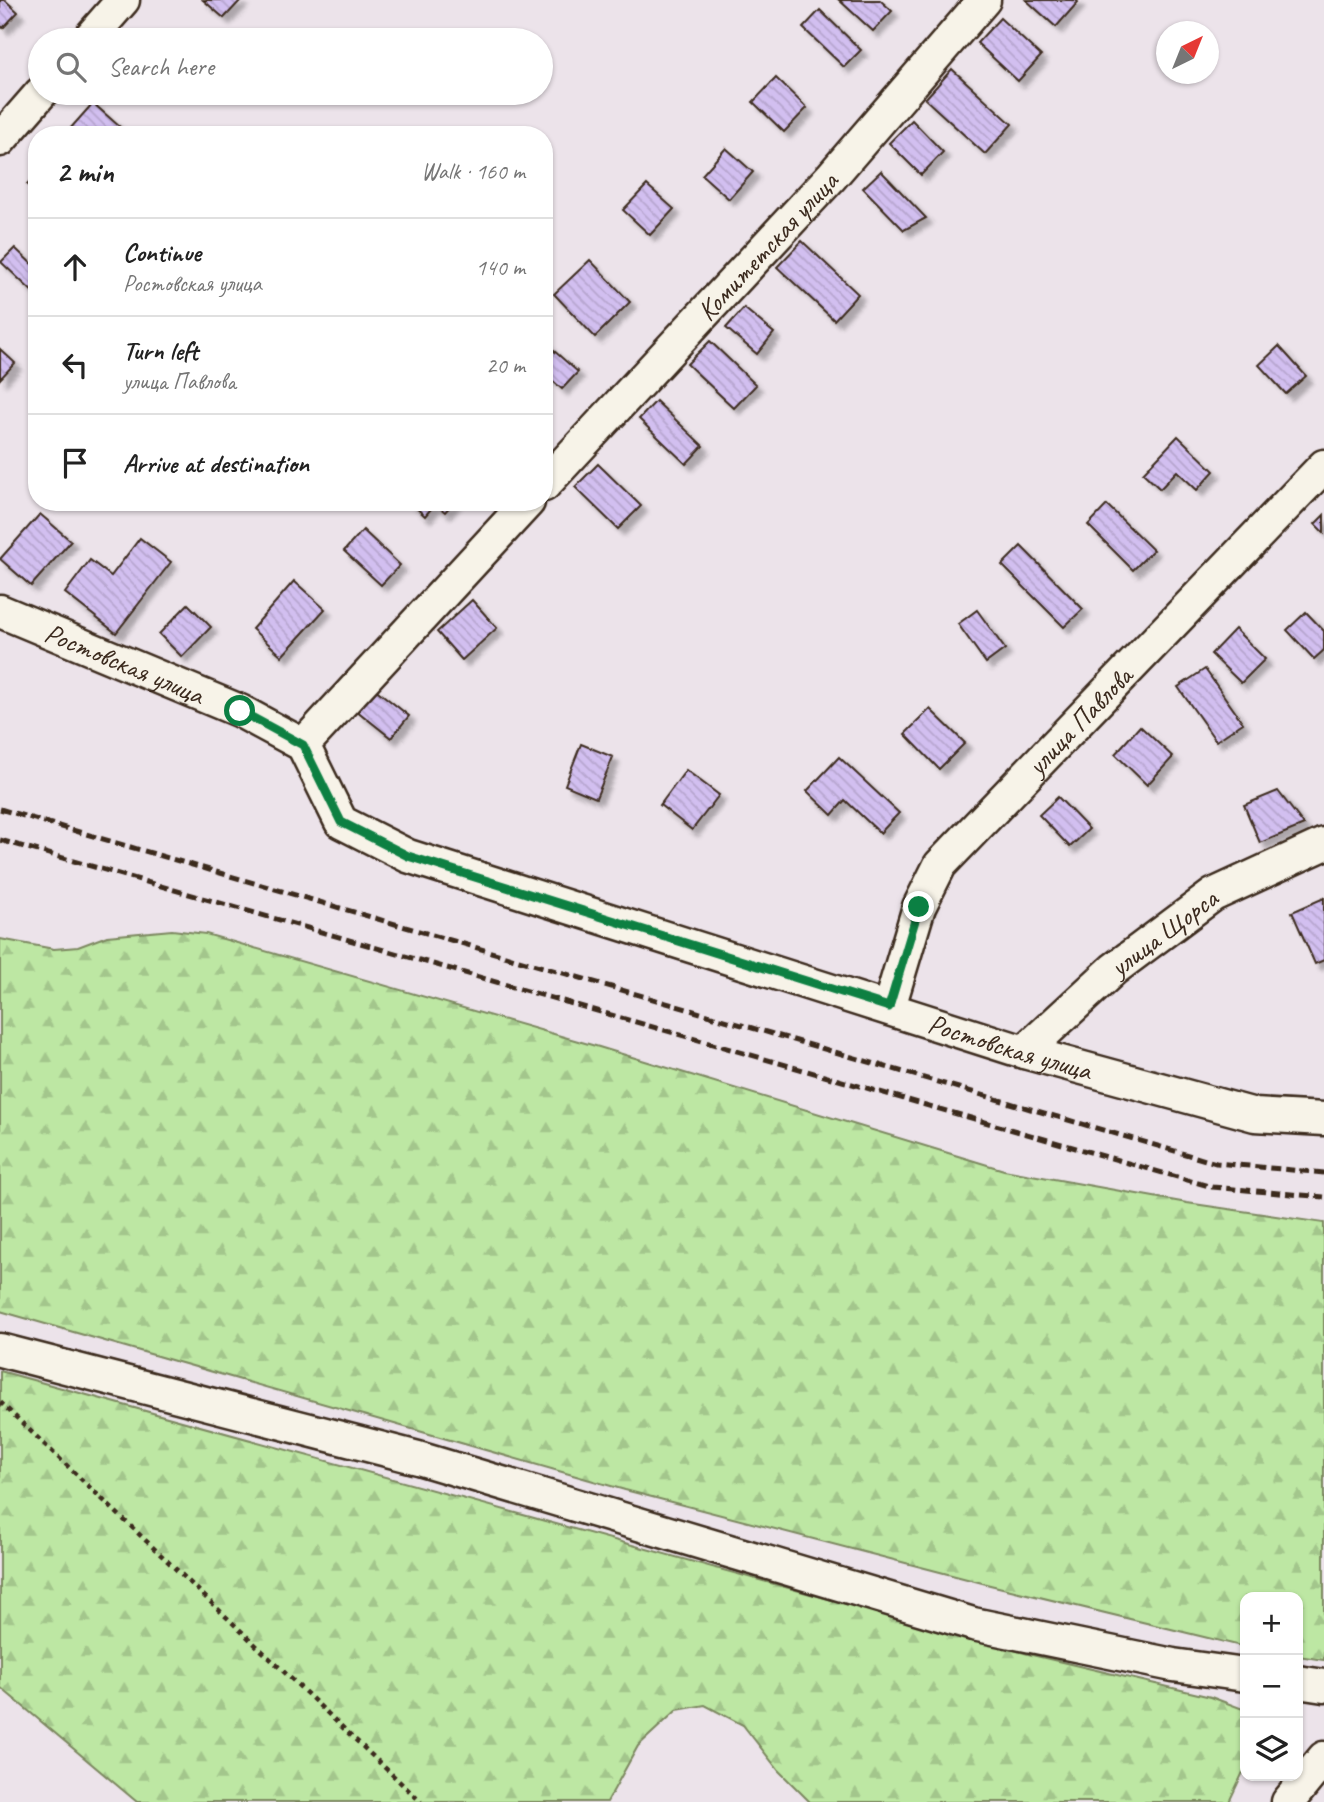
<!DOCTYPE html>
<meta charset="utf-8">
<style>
body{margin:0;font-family:Caveat,sans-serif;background:#f6f6f6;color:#222}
.controls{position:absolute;right:21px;bottom:21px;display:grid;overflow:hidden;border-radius:14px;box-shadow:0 2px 5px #0004}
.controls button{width:63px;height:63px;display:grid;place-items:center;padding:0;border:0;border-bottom:2px solid #e0e0e0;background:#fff;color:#222;font:35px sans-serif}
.compass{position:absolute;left:1156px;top:21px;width:63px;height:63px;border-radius:50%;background:#fff;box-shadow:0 2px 5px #0004;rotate:43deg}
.stop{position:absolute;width:21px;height:21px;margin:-16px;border:5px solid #0b8043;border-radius:50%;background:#fff}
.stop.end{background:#0b8043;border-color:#fff;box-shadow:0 2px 7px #0008}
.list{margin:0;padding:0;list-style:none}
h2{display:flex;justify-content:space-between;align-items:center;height:91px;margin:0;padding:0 28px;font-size:30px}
h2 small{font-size:23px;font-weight:400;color:#767676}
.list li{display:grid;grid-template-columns:46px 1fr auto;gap:21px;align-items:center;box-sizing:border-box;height:98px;padding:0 28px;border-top:2px solid #e0e0e0}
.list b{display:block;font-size:26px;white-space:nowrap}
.list p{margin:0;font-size:23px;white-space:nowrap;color:#767676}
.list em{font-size:23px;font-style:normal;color:#767676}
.icon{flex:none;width:38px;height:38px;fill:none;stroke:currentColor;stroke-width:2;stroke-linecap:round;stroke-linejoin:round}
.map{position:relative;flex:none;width:1324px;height:1802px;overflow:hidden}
.search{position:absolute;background:#fff;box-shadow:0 2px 5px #0004;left:28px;top:28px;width:525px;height:77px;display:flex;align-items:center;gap:18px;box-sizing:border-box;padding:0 24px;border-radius:38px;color:#767676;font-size:26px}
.panel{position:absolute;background:#fff;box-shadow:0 2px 5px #0004;left:28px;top:126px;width:525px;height:385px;border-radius:28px}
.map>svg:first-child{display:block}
.forest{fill:url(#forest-firs);stroke:#7c8860;stroke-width:2}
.building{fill:url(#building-back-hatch);stroke:#3b2a1e;stroke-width:2;filter:url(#shadow)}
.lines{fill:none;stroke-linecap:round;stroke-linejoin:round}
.street-casing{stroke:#3b2a1e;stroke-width:37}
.path{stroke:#3b2a1e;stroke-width:4.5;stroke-dasharray:5 5;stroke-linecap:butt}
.street{stroke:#f7f3e8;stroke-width:32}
.rail{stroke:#3b2a1e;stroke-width:5;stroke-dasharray:10 5;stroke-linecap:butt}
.route{stroke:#0b8043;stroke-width:9}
.labels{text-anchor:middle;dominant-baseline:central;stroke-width:5;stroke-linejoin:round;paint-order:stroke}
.street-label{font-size:28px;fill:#3b2a1e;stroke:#f7f3e8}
</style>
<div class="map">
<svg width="1324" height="1802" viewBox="0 0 1324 1802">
<defs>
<pattern id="forest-firs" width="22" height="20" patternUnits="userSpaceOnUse" patternTransform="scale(1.75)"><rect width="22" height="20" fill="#bde7a3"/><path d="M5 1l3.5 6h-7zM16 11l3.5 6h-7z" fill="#a3c68c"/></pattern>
<pattern id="building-back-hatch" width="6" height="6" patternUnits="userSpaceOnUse" patternTransform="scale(1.75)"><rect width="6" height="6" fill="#d2bff0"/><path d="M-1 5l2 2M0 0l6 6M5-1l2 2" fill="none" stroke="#b5a4cd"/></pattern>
<filter id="shadow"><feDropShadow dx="6" dy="6" stdDeviation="2" flood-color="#0004"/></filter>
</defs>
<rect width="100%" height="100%" fill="#ece3ea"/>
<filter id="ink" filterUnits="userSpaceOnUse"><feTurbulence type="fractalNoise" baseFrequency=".0143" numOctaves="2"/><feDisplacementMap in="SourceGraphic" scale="14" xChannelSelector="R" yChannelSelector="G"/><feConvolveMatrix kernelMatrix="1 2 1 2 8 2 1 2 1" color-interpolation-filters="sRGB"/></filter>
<g filter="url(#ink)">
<g class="forest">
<path d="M172 930 206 934 599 1047 1004 1170 1187 1203 1324 1223V1660L1298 1656V1597H1245V1647L990 1585 625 1490 0 1311V939L54 949 78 947 107 936Z"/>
<path d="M0 1371 1032 1655 1211 1697 1243 1709 1245 1713V1768L1229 1802H810L779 1771 743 1725 705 1705 677 1710 638 1746 607 1802H137L0 1687Z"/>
</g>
<g class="building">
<path d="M0 0H5L18 12 3 28 0 25Z"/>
<path d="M203 0H241L224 18Z"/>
<path d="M839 0H880L892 11 873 31Z"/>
<path d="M1026 0H1076L1078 2 1056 27Z"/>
<path d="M820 10 861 50 844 67 803 28Z"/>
<path d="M1000 18 1041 56 1018 81 977 43Z"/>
<path d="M952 69 1012 124 985 154 925 99Z"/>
<path d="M776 78 807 108 784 132 753 102Z"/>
<path d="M93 103 129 135H74L69 130Z"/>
<path d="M912 120 943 152 921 175 889 143Z"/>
<path d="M726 148 753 172 729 199 702 175Z"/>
<path d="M881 171 926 218 904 230 863 188Z"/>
<path d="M37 174V193L27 184Z"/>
<path d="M647 185 674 209 650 235 623 210Z"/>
<path d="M802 241 858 294 834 320 777 267Z"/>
<path d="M15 248 37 269V296L1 262Z"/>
<path d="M590 260 630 302 595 337 554 294Z"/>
<path d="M744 308 774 333 757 354 726 328Z"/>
<path d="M710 341 756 385 734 408 687 364Z"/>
<path d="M544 342 578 372 562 389 544 373Z"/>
<path d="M1279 346 1306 376 1286 394 1259 365Z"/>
<path d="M0 349 15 363 0 379Z"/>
<path d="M656 401 703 446 686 464 639 419Z"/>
<path d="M1178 436 1214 471 1197 490 1177 471 1160 489 1143 473Z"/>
<path d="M598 464 641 506 618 529 575 487Z"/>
<path d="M410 502H454L445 512 435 504 425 516Z"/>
<path d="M1107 505 1153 550 1133 570 1088 525Z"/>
<path d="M40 514 71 541 31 586 0 559Z"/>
<path d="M1324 515V533L1315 524Z"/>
<path d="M363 530 400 565 381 585 344 551Z"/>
<path d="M140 538 171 562 116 633 65 593 90 560 111 576Z"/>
<path d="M1021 546 1083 609 1064 627 1002 565Z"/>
<path d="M294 581 325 609 282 656 252 629Z"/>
<path d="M472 600 497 628 462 660 437 632Z"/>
<path d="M188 604 211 627 182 657 159 634Z"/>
<path d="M977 610 1005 649 986 663 958 624Z"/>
<path d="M1306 612 1324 631V650L1314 659 1287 630Z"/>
<path d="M1235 629 1265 659 1241 683 1211 654Z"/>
<path d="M1205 669 1243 723 1216 741 1178 687Z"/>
<path d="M374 688 409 716 391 738 356 710Z"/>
<path d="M930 709 965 743 939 769 905 734Z"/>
<path d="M1140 726 1173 757 1147 785 1115 754Z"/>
<path d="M581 744 613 757 596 798 565 785Z"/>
<path d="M839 757 899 813 880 833 845 800 832 815 807 791Z"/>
<path d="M686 770 719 795 692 830 660 805Z"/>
<path d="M1278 791 1304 825 1260 843 1244 805Z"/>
<path d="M1058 797 1089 829 1070 847 1039 815Z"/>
<path d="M1324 898V960L1315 964 1292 912Z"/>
</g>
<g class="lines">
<defs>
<g id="street">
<path d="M88 40 123 0"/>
<path d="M0 140 41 93"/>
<path id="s1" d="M544 485 831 177 984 0"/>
<path id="s2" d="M0 611 240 711 303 745 341 822 408 856 1024 1052 1255 1115 1324 1119"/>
<path d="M303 745 528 502"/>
<path id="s3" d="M889 1007 919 907 940 865 1324 466"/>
<path id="s4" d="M1024 1052 1114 969 1213 895 1324 844"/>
<path d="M0 1350 418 1458 973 1624 1173 1665 1245 1675"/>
<path d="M1298 1682 1324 1686"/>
<path d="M1288 1802 1324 1758"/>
</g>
</defs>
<use href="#street" class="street-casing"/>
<path class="path" d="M0 1402 421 1802"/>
<use href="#street" class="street"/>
<g class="rail">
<path d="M0 809 1216 1163 1324 1173"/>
<path d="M0 840 1212 1187 1324 1197"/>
</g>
</g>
</g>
<g class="lines" filter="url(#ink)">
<path class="route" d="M240 711 303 745 341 822 408 856 889 1007 919 907"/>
</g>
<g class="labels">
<g class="street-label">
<text stroke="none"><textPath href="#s1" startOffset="327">Комитетская улица</textPath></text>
<text stroke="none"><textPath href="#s2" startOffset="135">Ростовская улица</textPath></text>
<text stroke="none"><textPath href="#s3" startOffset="352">улица Павлова</textPath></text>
<text stroke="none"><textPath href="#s4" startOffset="184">улица Щорса</textPath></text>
<text stroke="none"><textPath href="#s2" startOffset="1124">Ростовская улица</textPath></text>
</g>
</g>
</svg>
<div class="controls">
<button>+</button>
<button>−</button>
<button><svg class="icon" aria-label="layers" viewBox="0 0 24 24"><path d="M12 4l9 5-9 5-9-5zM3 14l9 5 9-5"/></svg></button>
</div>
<svg class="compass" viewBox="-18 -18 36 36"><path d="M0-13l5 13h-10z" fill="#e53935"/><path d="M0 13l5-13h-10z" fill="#767676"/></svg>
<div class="stop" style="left:240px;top:711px"></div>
<div class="stop end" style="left:919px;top:907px"></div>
<div class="search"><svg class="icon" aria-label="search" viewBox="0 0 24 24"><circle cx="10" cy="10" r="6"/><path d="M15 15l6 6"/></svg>Search here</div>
<section class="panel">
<h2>2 min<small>Walk · 160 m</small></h2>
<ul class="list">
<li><svg class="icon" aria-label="ahead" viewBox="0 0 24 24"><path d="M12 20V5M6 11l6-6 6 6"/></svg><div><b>Continue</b><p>Ростовская улица</p></div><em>140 m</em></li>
<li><svg class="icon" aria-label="left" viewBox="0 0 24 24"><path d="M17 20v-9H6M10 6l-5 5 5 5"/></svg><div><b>Turn left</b><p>улица Павлова</p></div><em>20 m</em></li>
<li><svg class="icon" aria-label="arrive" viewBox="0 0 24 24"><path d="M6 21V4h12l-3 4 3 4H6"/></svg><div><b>Arrive at destination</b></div></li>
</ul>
</section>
</div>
